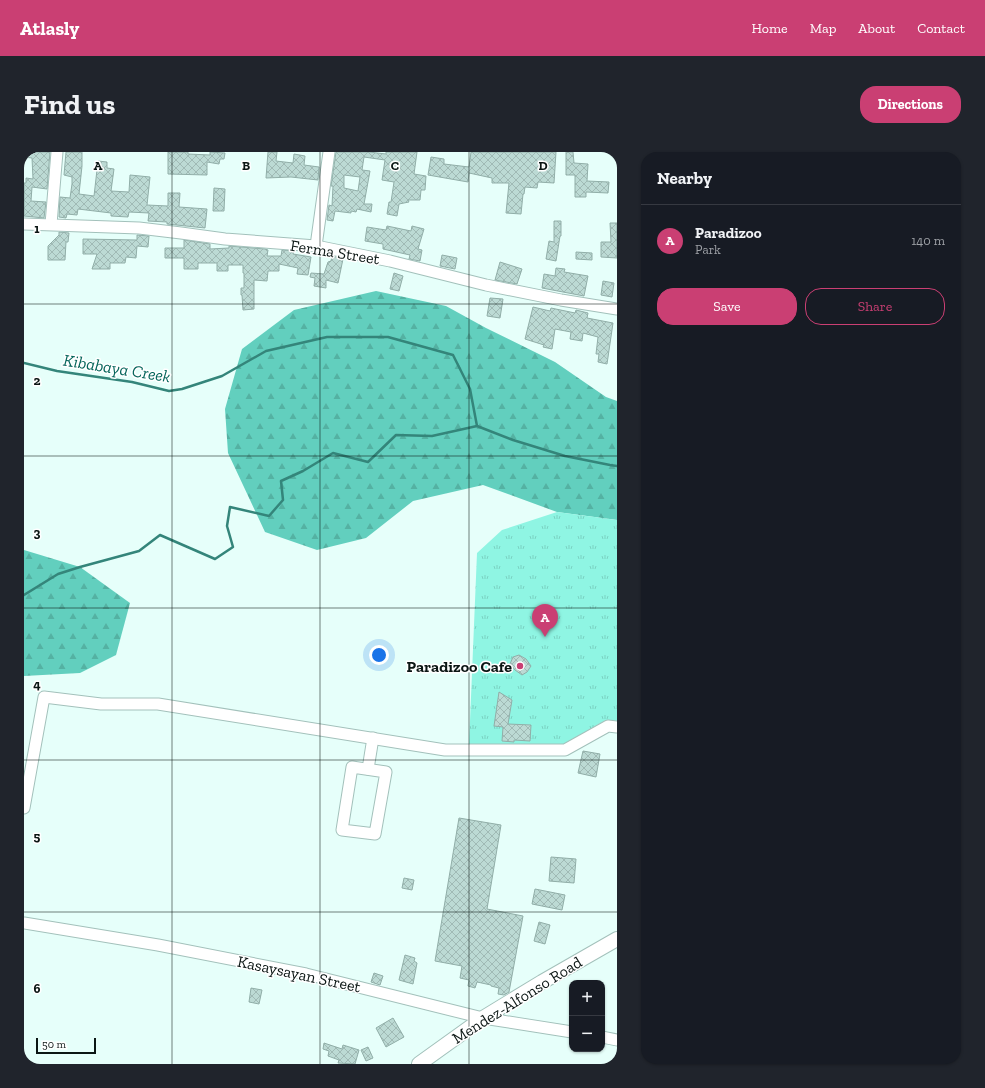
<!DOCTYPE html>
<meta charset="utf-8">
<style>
body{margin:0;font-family:"Zilla Slab",serif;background:#20242c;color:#f1f3f6}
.controls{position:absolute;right:12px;bottom:12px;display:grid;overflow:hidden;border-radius:8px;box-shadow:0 1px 3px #0004}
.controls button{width:36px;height:36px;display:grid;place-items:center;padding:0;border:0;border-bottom:1px solid #363941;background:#171b24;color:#f1f3f6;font:20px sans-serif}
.scale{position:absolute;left:12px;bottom:10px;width:60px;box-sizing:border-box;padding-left:4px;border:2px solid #0b1614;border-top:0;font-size:11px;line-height:14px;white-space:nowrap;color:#0b1614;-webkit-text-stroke:3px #fff;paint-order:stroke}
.you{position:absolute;left:355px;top:503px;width:14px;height:14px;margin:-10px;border:3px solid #fff;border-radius:50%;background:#1a73e8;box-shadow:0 0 0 6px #1a73e833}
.badge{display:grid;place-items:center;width:26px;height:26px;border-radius:50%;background:#ca3f73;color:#fff;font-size:13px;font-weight:700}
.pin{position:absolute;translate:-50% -33px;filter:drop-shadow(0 1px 2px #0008)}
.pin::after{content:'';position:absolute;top:21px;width:14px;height:12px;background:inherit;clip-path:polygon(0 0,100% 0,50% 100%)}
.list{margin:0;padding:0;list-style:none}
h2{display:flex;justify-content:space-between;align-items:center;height:52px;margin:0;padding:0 16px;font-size:17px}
h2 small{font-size:13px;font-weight:400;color:#9ea1a6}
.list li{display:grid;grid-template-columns:26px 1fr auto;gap:12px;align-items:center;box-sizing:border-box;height:72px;padding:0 16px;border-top:1px solid #363941}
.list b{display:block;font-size:15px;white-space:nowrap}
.list p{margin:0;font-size:13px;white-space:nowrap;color:#9ea1a6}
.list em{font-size:13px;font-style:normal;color:#9ea1a6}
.actions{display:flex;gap:8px;padding:12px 16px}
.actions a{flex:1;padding:9px 0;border:1px solid #ca3f73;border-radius:16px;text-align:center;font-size:14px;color:#ca3f73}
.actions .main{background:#ca3f73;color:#fff}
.map{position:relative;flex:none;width:593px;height:912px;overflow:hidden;border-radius:16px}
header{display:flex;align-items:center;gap:24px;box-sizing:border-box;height:56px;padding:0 20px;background:#ca3f73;color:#fff}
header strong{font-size:19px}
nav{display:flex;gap:22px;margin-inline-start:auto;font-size:14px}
.intro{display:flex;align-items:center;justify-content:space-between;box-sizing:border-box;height:96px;padding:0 24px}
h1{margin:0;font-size:28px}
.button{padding:10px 18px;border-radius:16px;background:#ca3f73;color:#fff;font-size:14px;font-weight:700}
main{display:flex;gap:24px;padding:0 24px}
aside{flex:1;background:#171b24;border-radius:16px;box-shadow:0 1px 3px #0004}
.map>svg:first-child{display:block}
.forest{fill:url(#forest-firs)}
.park{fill:url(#park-tufts)}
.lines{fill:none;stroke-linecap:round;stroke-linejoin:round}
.stream{stroke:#34857a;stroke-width:2.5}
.building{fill:url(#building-cross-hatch);stroke:#91aea8;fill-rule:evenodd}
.minor-casing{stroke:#a3c1bb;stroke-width:13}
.major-casing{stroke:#a3c1bb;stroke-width:16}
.minor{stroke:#fff;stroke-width:11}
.major{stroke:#fff;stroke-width:14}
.grid{fill:none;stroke:#0b1614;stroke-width:1;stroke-opacity:0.55}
.poi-dot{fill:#ca3f73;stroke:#fff;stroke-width:1.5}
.labels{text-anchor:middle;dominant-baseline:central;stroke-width:3;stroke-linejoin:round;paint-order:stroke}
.street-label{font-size:16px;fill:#0b1614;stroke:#fff}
.poi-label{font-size:16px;font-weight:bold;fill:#0b1614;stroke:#fff;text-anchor:end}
.water-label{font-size:17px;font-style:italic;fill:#04655a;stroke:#fff}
.grid-label{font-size:13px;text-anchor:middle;font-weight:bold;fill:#0b1614;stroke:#fff;stroke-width:3;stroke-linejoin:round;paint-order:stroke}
</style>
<header>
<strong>Atlasly</strong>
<nav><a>Home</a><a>Map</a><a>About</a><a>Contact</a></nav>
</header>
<div class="intro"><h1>Find us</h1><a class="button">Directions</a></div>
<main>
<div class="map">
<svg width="593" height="912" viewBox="0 0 593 912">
<defs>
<pattern id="forest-firs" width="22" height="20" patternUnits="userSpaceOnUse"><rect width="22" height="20" fill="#62cfbe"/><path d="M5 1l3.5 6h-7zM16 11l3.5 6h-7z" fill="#54b1a2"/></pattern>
<pattern id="park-tufts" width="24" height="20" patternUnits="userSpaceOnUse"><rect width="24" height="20" fill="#8ff5e3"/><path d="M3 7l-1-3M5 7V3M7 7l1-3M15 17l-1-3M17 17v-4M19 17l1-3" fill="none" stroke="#7ad1c2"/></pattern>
<pattern id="building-cross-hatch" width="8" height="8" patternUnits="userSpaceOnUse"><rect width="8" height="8" fill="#bcdad4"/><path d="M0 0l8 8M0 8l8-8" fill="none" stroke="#a0bab5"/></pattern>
</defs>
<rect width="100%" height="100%" fill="#e6fffa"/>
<g class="forest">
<path d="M352 139 422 154 462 176 531 210 582 245 593 249V368L533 360 459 333 389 349 342 386 293 398 241 380 204 301 201 257 218 197 270 158Z"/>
<path d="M0 398 56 415 106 451 92 503 56 521 0 524Z"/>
</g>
<path class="park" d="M533 360 593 368V569L582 568 538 593H445L453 401 478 378Z"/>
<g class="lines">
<g class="stream">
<path d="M0 211 33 219 108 230 145 239 158 237 198 224 242 199 303 185H364L429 203 446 237 453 274"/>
<path d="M0 443 34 422 56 415 115 399 136 383 191 407 209 395 203 374 206 355 245 364 259 348 257 329 279 319 309 301 344 310 372 283 408 284 453 274 489 288 541 304 586 313 593 314"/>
</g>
</g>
<g class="building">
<path d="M0 0H26L23 37 8 35 7 49 22 50 20 66 0 64V31H2V26L9 27 8 6 0 5Z"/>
<path d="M42 0H58V14L55 42 70 44 74 9 83 10V16L90 17 87 39 105 40 106 23 126 25 123 53 144 54V41H156L155 55 183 57 181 76 143 72V70L124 69 125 61 105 60 104 65 87 64V61L54 57 53 63 43 62 42 66 35 65 36 45 46 46 48 32V25L40 23Z"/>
<path d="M144 0H164V2L186 3V0L201 1 200 7H196L195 12 183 10V23L144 22Z"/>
<path d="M244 0H253L252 9 269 11 270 2 281 4 280 13 295 15 294 28 267 25 242 26Z"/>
<path d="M312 0H345L362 2V0H393L390 22 402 24 401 38H397L396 48H384L385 50 375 52 373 64 363 62 365 50H367L370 30 358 28 361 8 340 5 338 18 346 19 340 52H348L347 60 333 57 332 60 327 59V61L311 59 309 69 303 68 305 53 308 54 309 34H307ZM320 23 336 25 334 39 320 36Z"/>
<path d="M447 0H532L530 31 514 30 513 36 501 35 500 42H499L497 62 482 61 485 31H468V26L445 21 444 30 404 23 407 5 420 7V12L445 15Z"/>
<path d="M542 0H549L550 11 564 12 563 29 585 30 584 41 562 40V45H551V23H542Z"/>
<path d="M190 36 201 37 200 59H189Z"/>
<path d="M530 69H537V84H536L532 109 522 107 525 89 530 90Z"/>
<path d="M586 71H593V106L577 105V90H587Z"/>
<path d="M363 74 387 79 388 74 400 77 394 97 398 98 396 109 385 107 386 103 359 97V92L341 89 343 75 362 78Z"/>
<path d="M35 80 45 81 44 90H42L41 108H24V94L35 83Z"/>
<path d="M113 83 125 84 124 95 113 94 112 106 102 105 101 111H86V117H68L73 102H59V87L113 88Z"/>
<path d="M160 88 186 92V97L205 96V94L241 97 244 98 243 104H257L258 98 270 99 269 102 287 105 284 123 273 122 274 116 255 112V119H244L243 129 230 128V157L219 158 218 143H217V136H220V121H219V113H204V119H193V111H174V117H160V106H141V96H160Z"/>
<path d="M552 100 568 101V108L552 107Z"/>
<path d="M418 103 433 106 431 117 416 114Z"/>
<path d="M308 104 319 107 314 131 302 128V136L290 134 291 126 286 125 287 121 300 122 304 110 307 109Z"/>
<path d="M476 110 498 117 493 132 471 128Z"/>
<path d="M532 116 541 117 540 120 564 124 560 144 518 136 520 122 531 124Z"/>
<path d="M370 121 379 124 375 139 366 137Z"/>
<path d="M579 129 590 131 588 145 577 143Z"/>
<path d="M466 146 479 147 476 166 463 164Z"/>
<path d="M509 155 526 159 527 156 551 161 552 158 564 161 563 166 589 171 583 212 574 210 575 202H572L574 185 559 181 558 189 546 187 547 180 531 177 528 197 519 195 520 193 501 187Z"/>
<path d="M495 503 502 507 507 514 503 520 498 523 491 518 486 512 489 505Z"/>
<path d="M475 540 488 548 484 572 507 573 506 589 490 588V590L478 589 479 575 470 574Z"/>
<path d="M559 599 576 602 572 625 554 621Z"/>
<path d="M435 666 477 673 463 757 499 764 485 840 480 843 474 842 475 836 467 834V833L453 830 451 836 444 834 445 828 436 826 438 814 411 809Z"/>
<path d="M527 705 552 707 550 731 525 729Z"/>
<path d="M380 726 390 728 388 738 378 736Z"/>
<path d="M511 737 541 743 538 758 508 752Z"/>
<path d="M515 770 526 773 521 792 510 789Z"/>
<path d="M381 803 391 806 390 809 393 811 389 832 375 828Z"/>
<path d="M350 821 359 824 356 833 347 830Z"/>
<path d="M227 836 238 838 235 852 225 850Z"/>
<path d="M369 866 380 885 362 895 352 876Z"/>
<path d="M300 891 318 897 319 893 335 898 331 912 314 911 315 908 304 904 305 899 299 897Z"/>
<path d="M344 895 349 906 342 909 337 898Z"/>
</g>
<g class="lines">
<defs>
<g id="minor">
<path d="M0 72 115 76 157 81 201 87 292 94 366 109 462 133 537 148 593 157"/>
<path d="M27 72 33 0"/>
<path d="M292 94 305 0"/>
<path d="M328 615 362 620 351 682 318 678Z"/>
<path d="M344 617 349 586"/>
<path d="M0 656 20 545 77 552H134L421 598H541L584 574 593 575"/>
<path d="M0 771 134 793 282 822 459 866 548 880"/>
<path d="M578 885 593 888"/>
</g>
<path id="major" d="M395 912 459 866 518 830 593 787"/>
</defs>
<use href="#minor" class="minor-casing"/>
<use href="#major" class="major-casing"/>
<use href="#minor" class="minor"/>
<use href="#major" class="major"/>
</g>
<path class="grid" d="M148 0V912M296 0V912M445 0V912M0 152H593M0 304H593M0 456H593M0 608H593M0 760H593"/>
<circle class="poi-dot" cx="496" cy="514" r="4"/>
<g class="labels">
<g class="street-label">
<text transform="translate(311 100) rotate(9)">Ferma Street</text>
<text transform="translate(275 822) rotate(12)">Kasaysayan Street</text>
<text transform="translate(493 848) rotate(-32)">Mendez-Alfonso Road</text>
</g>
<g class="poi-label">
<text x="488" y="514">Paradizoo Cafe</text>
</g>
<g class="water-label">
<text transform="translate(93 216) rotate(9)">Kibabaya Creek</text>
</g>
</g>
<g class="grid-label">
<text x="74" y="18">A</text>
<text x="222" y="18">B</text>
<text x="371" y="18">C</text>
<text x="519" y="18">D</text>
<text x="13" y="81">1</text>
<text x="13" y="233">2</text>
<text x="13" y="385">3</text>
<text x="13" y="537">4</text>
<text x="13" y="689">5</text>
<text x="13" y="841">6</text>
</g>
</svg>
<div class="controls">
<button>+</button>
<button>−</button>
</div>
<div class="scale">50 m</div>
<div class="you"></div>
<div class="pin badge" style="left:521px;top:485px">A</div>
</div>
<aside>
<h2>Nearby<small></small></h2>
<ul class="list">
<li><span class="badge">A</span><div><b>Paradizoo</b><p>Park</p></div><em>140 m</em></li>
</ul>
<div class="actions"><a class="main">Save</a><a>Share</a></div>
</aside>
</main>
